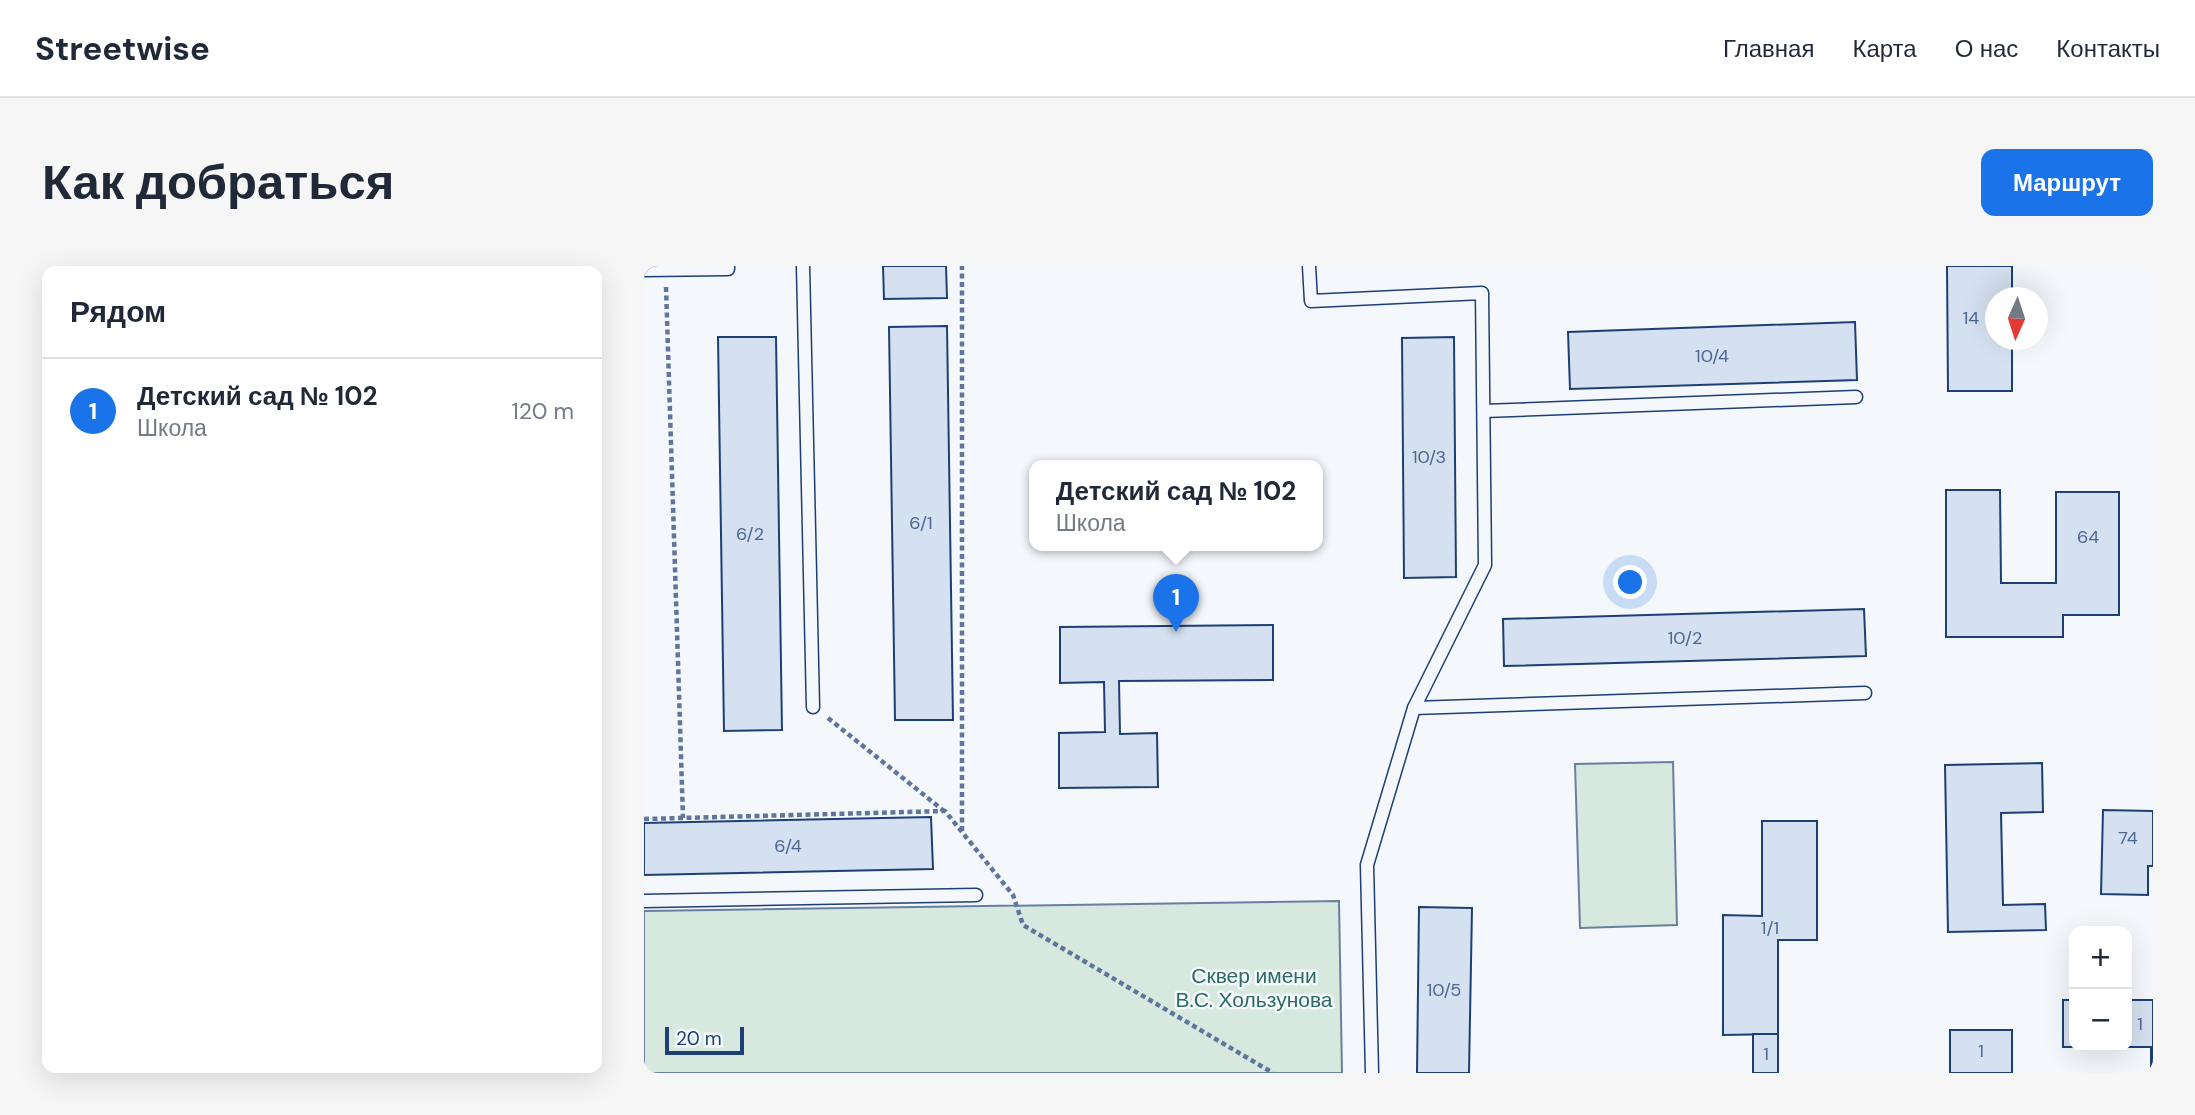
<!DOCTYPE html>
<html lang="ru">
<meta charset="utf-8">
<style>
body{margin:0;font-family:"DM Sans",sans-serif;background:#f6f6f7;color:#1f2937}
.controls{position:absolute;right:21px;bottom:21px;display:grid;overflow:hidden;border-radius:14px;box-shadow:0 7px 28px #0002}
.controls button{width:63px;height:63px;display:grid;place-items:center;padding:0;border:0;border-bottom:2px solid #e0e1e3;background:#fff;color:#1f2937;font:35px sans-serif}
.compass{position:absolute;left:1341px;top:21px;width:63px;height:63px;border-radius:50%;background:#fff;box-shadow:0 7px 28px #0002;rotate:183deg}
.scale{position:absolute;left:21px;bottom:18px;width:79px;box-sizing:border-box;padding-left:7px;border:4px solid #1d3f73;border-top:0;font-size:19px;line-height:24px;white-space:nowrap;color:#1d3f73;-webkit-text-stroke:5px #f4f7fb;paint-order:stroke}
.you{position:absolute;left:987px;top:317px;width:24px;height:24px;margin:-18px;border:5px solid #fff;border-radius:50%;background:#1a73e8;box-shadow:0 0 0 10px #1a73e833}
.badge{display:grid;place-items:center;width:46px;height:46px;border-radius:50%;background:#1a73e8;color:#fff;font-size:23px;font-weight:700}
.pin{position:absolute;translate:-50% -58px;filter:drop-shadow(0 2px 4px #0008)}
.pin::after{content:'';position:absolute;top:37px;width:24px;height:21px;background:inherit;clip-path:polygon(0 0,100% 0,50% 100%)}
.popup{position:absolute;left:385px;top:194px;width:294px;height:91px;box-sizing:border-box;display:grid;place-content:center;border-radius:14px;background:#fff;filter:drop-shadow(0 2px 5px #0005);font-size:23px;white-space:nowrap;color:#747a83}
.popup b{font-size:26px;color:#1f2937}
.popup::after{content:'';position:absolute;left:50%;top:100%;margin-left:-14px;border:14px solid transparent;border-top-color:#fff}
.list{margin:0;padding:0;list-style:none}
h2{display:flex;justify-content:space-between;align-items:center;height:91px;margin:0;padding:0 28px;font-size:30px}
h2 small{font-size:23px;font-weight:400;color:#747a83}
.list li{display:grid;grid-template-columns:46px 1fr auto;gap:21px;align-items:center;box-sizing:border-box;height:105px;padding:0 28px;border-top:2px solid #e0e1e3}
.list b{display:block;font-size:26px;white-space:nowrap}
.list p{margin:0;font-size:23px;white-space:nowrap;color:#747a83}
.list em{font-size:23px;font-style:normal;color:#747a83}
.map{position:relative;flex:none;width:1509px;height:807px;overflow:hidden;border-radius:14px}
header{display:flex;align-items:center;gap:42px;box-sizing:border-box;height:98px;padding:0 35px;background:#fff;border-bottom:2px solid #e0e1e3}
header strong{font-size:33px}
nav{display:flex;gap:38px;margin-inline-start:auto;font-size:24px}
.intro{display:flex;align-items:center;justify-content:space-between;box-sizing:border-box;height:168px;padding:0 42px}
h1{margin:0;font-size:49px}
.button{padding:18px 32px;border-radius:14px;background:#1a73e8;color:#fff;font-size:24px;font-weight:700}
main{display:flex;gap:42px;padding:0 42px}
aside{flex:1;background:#fff;border-radius:14px;box-shadow:0 7px 28px #0002}
.map>svg:first-child{display:block}
.green{fill:#d7e8df;stroke:#687fa3;stroke-width:2}
.building{fill:#d5e0f0;stroke:#1d3f73;stroke-width:2}
.lines{fill:none;stroke-linecap:round;stroke-linejoin:round}
.service-casing{stroke:#1d3f73;stroke-width:15}
.path{stroke:#5e769c;stroke-width:4.5;stroke-dasharray:5 3.5;stroke-linecap:butt}
.service{stroke:#f4f7fb;stroke-width:12}
.labels{text-anchor:middle;dominant-baseline:central;stroke-width:5;stroke-linejoin:round;paint-order:stroke}
.number-label{font-size:18px;fill:#4b6792}
.park-label{font-size:21px;fill:#2c6c60;stroke:#f4f7fb}
</style>
<header>
<strong>Streetwise</strong>
<nav><a>Главная</a><a>Карта</a><a>О нас</a><a>Контакты</a></nav>
</header>
<div class="intro"><h1>Как добраться</h1><a class="button">Маршрут</a></div>
<main>
<aside>
<h2>Рядом<small></small></h2>
<ul class="list">
<li><span class="badge">1</span><div><b>Детский сад № 102</b><p>Школа</p></div><em>120 m</em></li>
</ul>
</aside>
<div class="map">
<svg width="1509" height="807" viewBox="0 0 1509 807">
<rect width="100%" height="100%" fill="#f4f7fb"/>
<g class="green">
<path d="M1029 496 1033 659 936 662 931 498Z"/>
<path d="M695 635 698 807H0V645Z"/>
</g>
<g class="building">
<path d="M239 0H302L303 32 240 33Z"/>
<path d="M1303 0H1368V32H1352V74H1368V125H1304Z"/>
<path d="M1211 56 1213 114 926 123 924 66Z"/>
<path d="M303 60 309 454H251L245 61Z"/>
<path d="M74 71H132L138 464 80 465Z"/>
<path d="M810 71 812 311 760 312 758 72Z"/>
<path d="M1302 224H1356L1357 317H1412V226H1475V349H1419V371H1302Z"/>
<path d="M1220 343 1222 390 860 400 859 353Z"/>
<path d="M629 359V414L475 415 476 468 513 467 514 521 415 522V467L461 466 460 416 416 417V361Z"/>
<path d="M1398 497 1399 546 1357 547 1359 639 1401 638 1402 664 1304 666 1301 499Z"/>
<path d="M1459 544 1509 545V600H1504V629L1457 628Z"/>
<path d="M287 551 289 603 0 609V557Z"/>
<path d="M1118 555H1173V674H1134V768L1079 769V649L1118 650Z"/>
<path d="M775 641 828 642 825 807H773Z"/>
<path d="M1419 734H1430V781H1483V734H1509V807H1507V781H1419Z"/>
<rect x="1306" y="764" width="62" height="43"/>
<rect x="1109" y="768" width="25" height="39"/>
</g>
<g class="lines">
<defs>
<g id="service">
<path d="M159 0 169 441"/>
<path d="M665 0 667 35 838 27 841 299 770 442 723 599 728 807"/>
<path d="M0 4 84 3V0"/>
<path d="M840 145 1212 131"/>
<path d="M770 442 1221 427"/>
<path d="M0 635 332 629"/>
</g>
</defs>
<use href="#service" class="service-casing"/>
<g class="path">
<path d="M22 21 39 552"/>
<path d="M184 452 300 545"/>
<path d="M0 553 301 545 369 629 379 659 629 807"/>
<path d="M318 565V0"/>
</g>
<use href="#service" class="service"/>
</g>
<g class="labels">
<g class="number-label">
<text x="1327" y="52">14</text>
<text x="1068" y="90">10/4</text>
<text x="785" y="191">10/3</text>
<text x="277" y="257">6/1</text>
<text x="106" y="268">6/2</text>
<text x="1444" y="271">64</text>
<text x="1041" y="372">10/2</text>
<text x="1484" y="572">74</text>
<text x="144" y="580">6/4</text>
<text x="1126" y="662">1/1</text>
<text x="800" y="724">10/5</text>
<text x="1496" y="758">1</text>
<text x="1337" y="785">1</text>
<text x="1122" y="788">1</text>
</g>
<g class="park-label">
<text x="610" y="710">Сквер имени<tspan x="610" dy="24">В.С. Хользунова</tspan></text>
</g>
</g>
</svg>
<div class="controls">
<button>+</button>
<button>−</button>
</div>
<svg class="compass" viewBox="-18 -18 36 36"><path d="M0-13l5 13h-10z" fill="#e53935"/><path d="M0 13l5-13h-10z" fill="#747a83"/></svg>
<div class="scale">20 m</div>
<div class="you"></div>
<div class="pin badge" style="left:532px;top:366px">1</div>
<div class="popup"><b>Детский сад № 102</b>Школа</div>
</div>
</main>
